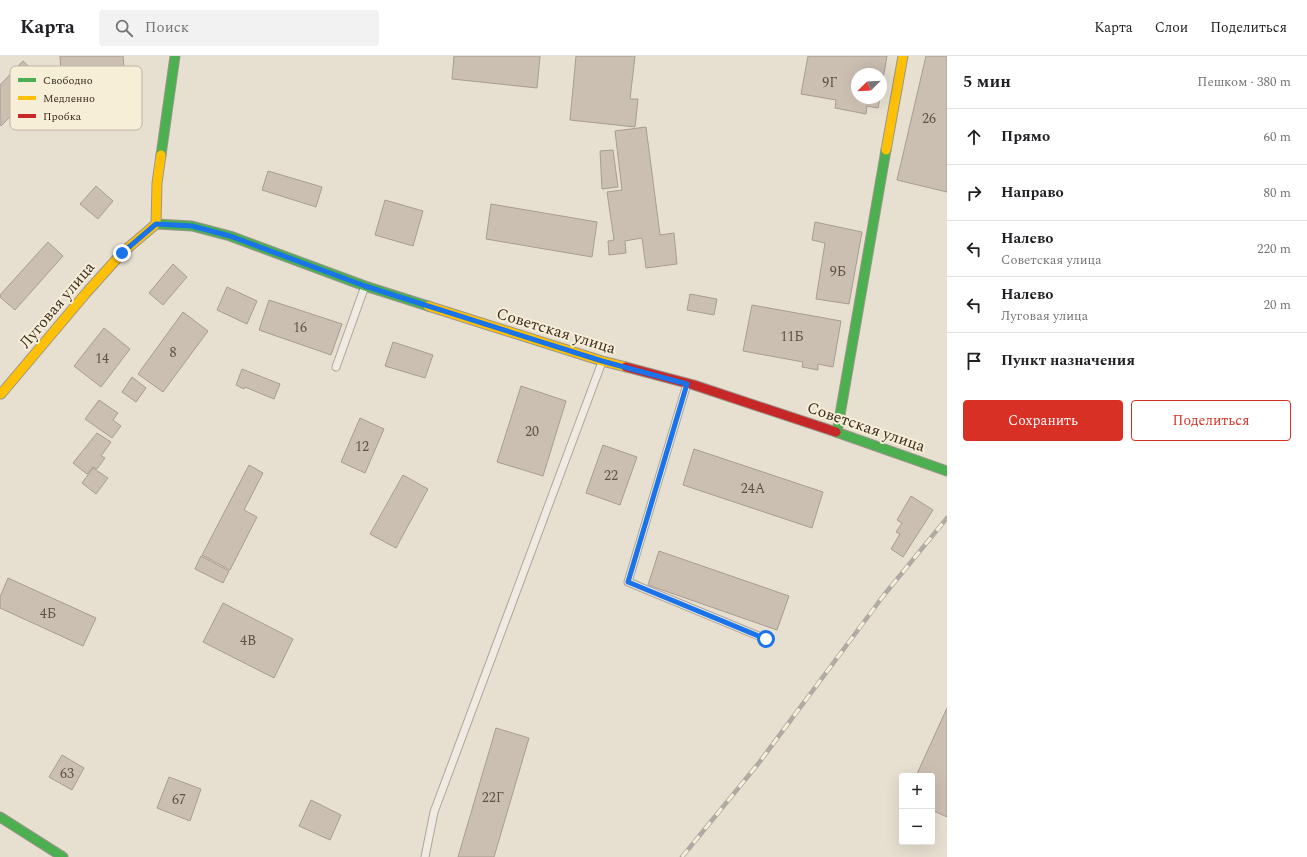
<!DOCTYPE html>
<html lang="ru">
<meta charset="utf-8">
<style>
body{margin:0;font-family:Spectral,serif;background:#f2f2f2;color:#202124}
.controls{position:absolute;right:12px;bottom:12px;display:grid;overflow:hidden;border-radius:4px;box-shadow:0 4px 16px #0002}
.controls button{width:36px;height:36px;display:grid;place-items:center;padding:0;border:0;border-bottom:1px solid #e0e0e0;background:#fff;color:#202124;font:20px sans-serif}
.compass{position:absolute;left:851px;top:12px;width:36px;height:36px;border-radius:50%;background:#fff;box-shadow:0 4px 16px #0002;rotate:246deg}
.stop{position:absolute;width:12px;height:12px;margin:-9px;border:3px solid #1a73e8;border-radius:50%;background:#fff}
.stop.end{background:#1a73e8;border-color:#fff;box-shadow:0 1px 4px #0008}
.list{margin:0;padding:0;list-style:none}
h2{display:flex;justify-content:space-between;align-items:center;height:52px;margin:0;padding:0 16px;font-size:17px}
h2 small{font-size:13px;font-weight:400;color:#757577}
.list li{display:grid;grid-template-columns:26px 1fr auto;gap:12px;align-items:center;box-sizing:border-box;height:56px;padding:0 16px;border-top:1px solid #e0e0e0}
.list b{display:block;font-size:15px;white-space:nowrap}
.list p{margin:0;font-size:13px;white-space:nowrap;color:#757577}
.list em{font-size:13px;font-style:normal;color:#757577}
.actions{display:flex;gap:8px;padding:12px 16px}
.actions a{flex:1;padding:9px 0;border:1px solid #d93025;border-radius:4px;text-align:center;font-size:14px;color:#d93025}
.actions .main{background:#d93025;color:#fff}
.icon{flex:none;width:22px;height:22px;fill:none;stroke:currentColor;stroke-width:2;stroke-linecap:round;stroke-linejoin:round}
.map{position:relative;flex:none;width:947px;height:801px;overflow:hidden}
header{display:flex;align-items:center;gap:24px;box-sizing:border-box;height:56px;padding:0 20px;background:#fff;border-bottom:1px solid #e0e0e0}
header strong{font-size:19px}
nav{display:flex;gap:22px;margin-inline-start:auto;font-size:14px}
.search{width:280px;height:36px;background:#f2f2f2;display:flex;align-items:center;gap:10px;box-sizing:border-box;padding:0 14px;border-radius:4px;color:#757577;font-size:15px}
main{display:flex}
aside{flex:1;background:#fff}
.map>svg:first-child{display:block}
.building{fill:#cbbfb2;stroke:#a89c90}
.lines{fill:none;stroke-linecap:round;stroke-linejoin:round}
.lane-casing{stroke:#ada599;stroke-width:9}
.fast-casing{stroke:#9c958a;stroke-width:11}
.slow-casing{stroke:#9c958a;stroke-width:11}
.jam-casing{stroke:#9c958a;stroke-width:11}
.lane{stroke:#efebe3;stroke-width:7}
.fast{stroke:#4caf50;stroke-width:9}
.slow{stroke:#ffc107;stroke-width:9}
.jam{stroke:#c62828;stroke-width:9}
.rail-casing{stroke:#afaaa2;stroke-width:4.5}
.rail{stroke:#f7eed8;stroke-width:3;stroke-dasharray:9;stroke-linecap:butt}
.route{stroke:#1a73e8;stroke-width:5}
.labels{text-anchor:middle;dominant-baseline:central;stroke-width:4;stroke-linejoin:round;paint-order:stroke}
.number-label{font-size:14px;fill:#605244}
.street-label{font-size:16px;fill:#3d2e20;stroke:#f7eed8}
.key{fill:#f7eed8;stroke:#bfb4a1;stroke-width:1}
.key-label{font-size:11px;fill:#3d2e20}
</style>
<header>
<strong>Карта</strong>
<div class="search"><svg class="icon" aria-label="search" viewBox="0 0 24 24"><circle cx="10" cy="10" r="6"/><path d="M15 15l6 6"/></svg>Поиск</div>
<nav><a>Карта</a><a>Слои</a><a>Поделиться</a></nav>
</header>
<main>
<div class="map">
<svg width="947" height="801" viewBox="0 0 947 801">
<rect width="100%" height="100%" fill="#e7e0d1"/>
<g class="building">
<path d="M60 0H123L124 11 61 17Z"/>
<path d="M454 0H540L537 32 452 23Z"/>
<path d="M576 0H635L630 43H638L635 71 570 64Z"/>
<path d="M808 0H887L881 34V18H857V42H880L878 52 867 50 866 58 835 52 836 44 801 38Z"/>
<path d="M926 0H947V136L897 124Z"/>
<path d="M23 5 44 25 1 70 0 68V29Z"/>
<path d="M646 71 660 179 674 177 677 208 646 212 642 182 625 185 626 197 609 199 608 185 614 184 607 136 622 134 615 75Z"/>
<path d="M613 94 618 131 602 133 600 95Z"/>
<path d="M268 115 322 131 316 151 262 134Z"/>
<path d="M96 130 113 145 98 163 80 148Z"/>
<path d="M385 144 423 155 413 190 375 179Z"/>
<path d="M491 148 597 166 592 201 486 183Z"/>
<path d="M815 166 862 176 849 248 816 243 825 187 812 184Z"/>
<path d="M48 186 63 200 15 254 0 241V239Z"/>
<path d="M173 208 187 221 163 249 149 237Z"/>
<path d="M227 231 257 245 247 268 217 254Z"/>
<path d="M690 238 717 243 714 259 687 254Z"/>
<path d="M269 244 342 268 331 299 259 274Z"/>
<path d="M752 249 841 265 833 311 818 308V314L802 311 803 306 743 295Z"/>
<path d="M183 256 208 275 163 336 138 318Z"/>
<path d="M104 272 130 293 101 331 74 310Z"/>
<path d="M393 286 433 299 425 322 385 310Z"/>
<path d="M242 313 280 328 274 343 245 331 244 333 236 329Z"/>
<path d="M132 321 146 332 136 346 122 336Z"/>
<path d="M521 330 566 345 543 420 497 406Z"/>
<path d="M99 344 118 357 113 364 121 370 112 382 85 363Z"/>
<path d="M360 362 384 373 365 417 341 406Z"/>
<path d="M97 377 111 386 101 400 105 402 97 413 93 411 87 418 73 407Z"/>
<path d="M603 389 637 401 620 449 586 437Z"/>
<path d="M694 393 823 436 812 472 683 429Z"/>
<path d="M249 409 263 417 244 454 257 461 230 514 202 499Z"/>
<path d="M93 412 108 422 96 438 82 427Z"/>
<path d="M403 419 428 433 396 492 370 478Z"/>
<path d="M911 440 933 454 903 501 891 493 900 478 896 476 902 467 897 464Z"/>
<path d="M659 495 789 540 777 574 648 529Z"/>
<path d="M201 500 229 515 223 527 195 513Z"/>
<path d="M8 522 96 562 83 590 0 552V541Z"/>
<path d="M223 547 293 583 274 622 203 586Z"/>
<path d="M947 652V761L932 754V720H916Z"/>
<path d="M496 672 529 682 494 801H458Z"/>
<path d="M62 699 84 712 72 734 49 721Z"/>
<path d="M169 721 201 733 190 765 157 752Z"/>
<path d="M311 744 341 759 330 784 299 770Z"/>
</g>
<g class="lines">
<defs>
<g id="lane">
<path d="M336 311 365 230"/>
<path d="M687 328 628 526 766 583"/>
<path d="M425 801 434 756 602 306"/>
</g>
<g id="fast">
<path d="M161 99 175 0"/>
<path d="M156 168 192 170 230 180 365 230 428 250"/>
<path d="M836 376 947 415"/>
<path d="M837 376 886 94"/>
<path d="M0 761 63 801"/>
</g>
<g id="slow">
<path d="M886 94 903 0"/>
<path d="M428 250 602 305 626 311"/>
<path d="M0 337 1 338 87 236 122 197 156 168 157 127 161 99"/>
</g>
<path id="jam" d="M626 311 694 329 836 376"/>
</defs>
<use href="#lane" class="lane-casing"/>
<use href="#fast" class="fast-casing"/>
<use href="#slow" class="slow-casing"/>
<use href="#jam" class="jam-casing"/>
<use href="#lane" class="lane"/>
<use href="#fast" class="fast"/>
<use href="#slow" class="slow"/>
<use href="#jam" class="jam"/>
<defs>
<path id="rail" d="M682 801 758 708 884 539 947 462"/>
</defs>
<use href="#rail" class="rail-casing"/>
<use href="#rail" class="rail"/>
</g>
<g class="lines">
<path class="route" d="M122 197 156 168 192 170 230 180 365 230 602 305 687 328 628 526 766 583"/>
</g>
<g class="labels">
<g class="number-label">
<text x="830" y="26">9Г</text>
<text x="929" y="62">26</text>
<text x="838" y="215">9Б</text>
<text x="300" y="271">16</text>
<text x="792" y="280">11Б</text>
<text x="173" y="296">8</text>
<text x="102" y="302">14</text>
<text x="532" y="375">20</text>
<text x="362" y="390">12</text>
<text x="611" y="419">22</text>
<text x="753" y="432">24А</text>
<text x="48" y="557">4Б</text>
<text x="248" y="584">4В</text>
<text x="67" y="717">63</text>
<text x="493" y="741">22Г</text>
<text x="179" y="743">67</text>
</g>
<g class="street-label">
<text transform="translate(57 249) rotate(-50)">Луговая улица</text>
<text transform="translate(556 275) rotate(17)">Советская улица</text>
<text transform="translate(866 371) rotate(19)">Советская улица</text>
</g>
</g>
<rect x="10" y="10" width="132" height="64" rx="6" class="key"/>
<rect x="18" y="22" width="18" height="4" fill="#4caf50"/>
<rect x="18" y="40" width="18" height="4" fill="#ffc107"/>
<rect x="18" y="58" width="18" height="4" fill="#c62828"/>
<g class="key-label">
<text x="43" y="28">Свободно</text>
<text x="43" y="46">Медленно</text>
<text x="43" y="64">Пробка</text>
</g>
</svg>
<div class="controls">
<button>+</button>
<button>−</button>
</div>
<svg class="compass" viewBox="-18 -18 36 36"><path d="M0-13l5 13h-10z" fill="#e53935"/><path d="M0 13l5-13h-10z" fill="#757577"/></svg>
<div class="stop" style="left:766px;top:583px"></div>
<div class="stop end" style="left:122px;top:197px"></div>
</div>
<aside>
<h2>5 мин<small>Пешком · 380 m</small></h2>
<ul class="list">
<li><svg class="icon" aria-label="ahead" viewBox="0 0 24 24"><path d="M12 20V5M6 11l6-6 6 6"/></svg><div><b>Прямо</b></div><em>60 m</em></li>
<li><svg class="icon" aria-label="right" viewBox="0 0 24 24"><path d="M7 20v-9h11M14 6l5 5-5 5"/></svg><div><b>Направо</b></div><em>80 m</em></li>
<li><svg class="icon" aria-label="left" viewBox="0 0 24 24"><path d="M17 20v-9H6M10 6l-5 5 5 5"/></svg><div><b>Налево</b><p>Советская улица</p></div><em>220 m</em></li>
<li><svg class="icon" aria-label="left" viewBox="0 0 24 24"><path d="M17 20v-9H6M10 6l-5 5 5 5"/></svg><div><b>Налево</b><p>Луговая улица</p></div><em>20 m</em></li>
<li><svg class="icon" aria-label="arrive" viewBox="0 0 24 24"><path d="M6 21V4h12l-3 4 3 4H6"/></svg><div><b>Пункт назначения</b></div></li>
</ul>
<div class="actions"><a class="main">Сохранить</a><a>Поделиться</a></div>
</aside>
</main>
